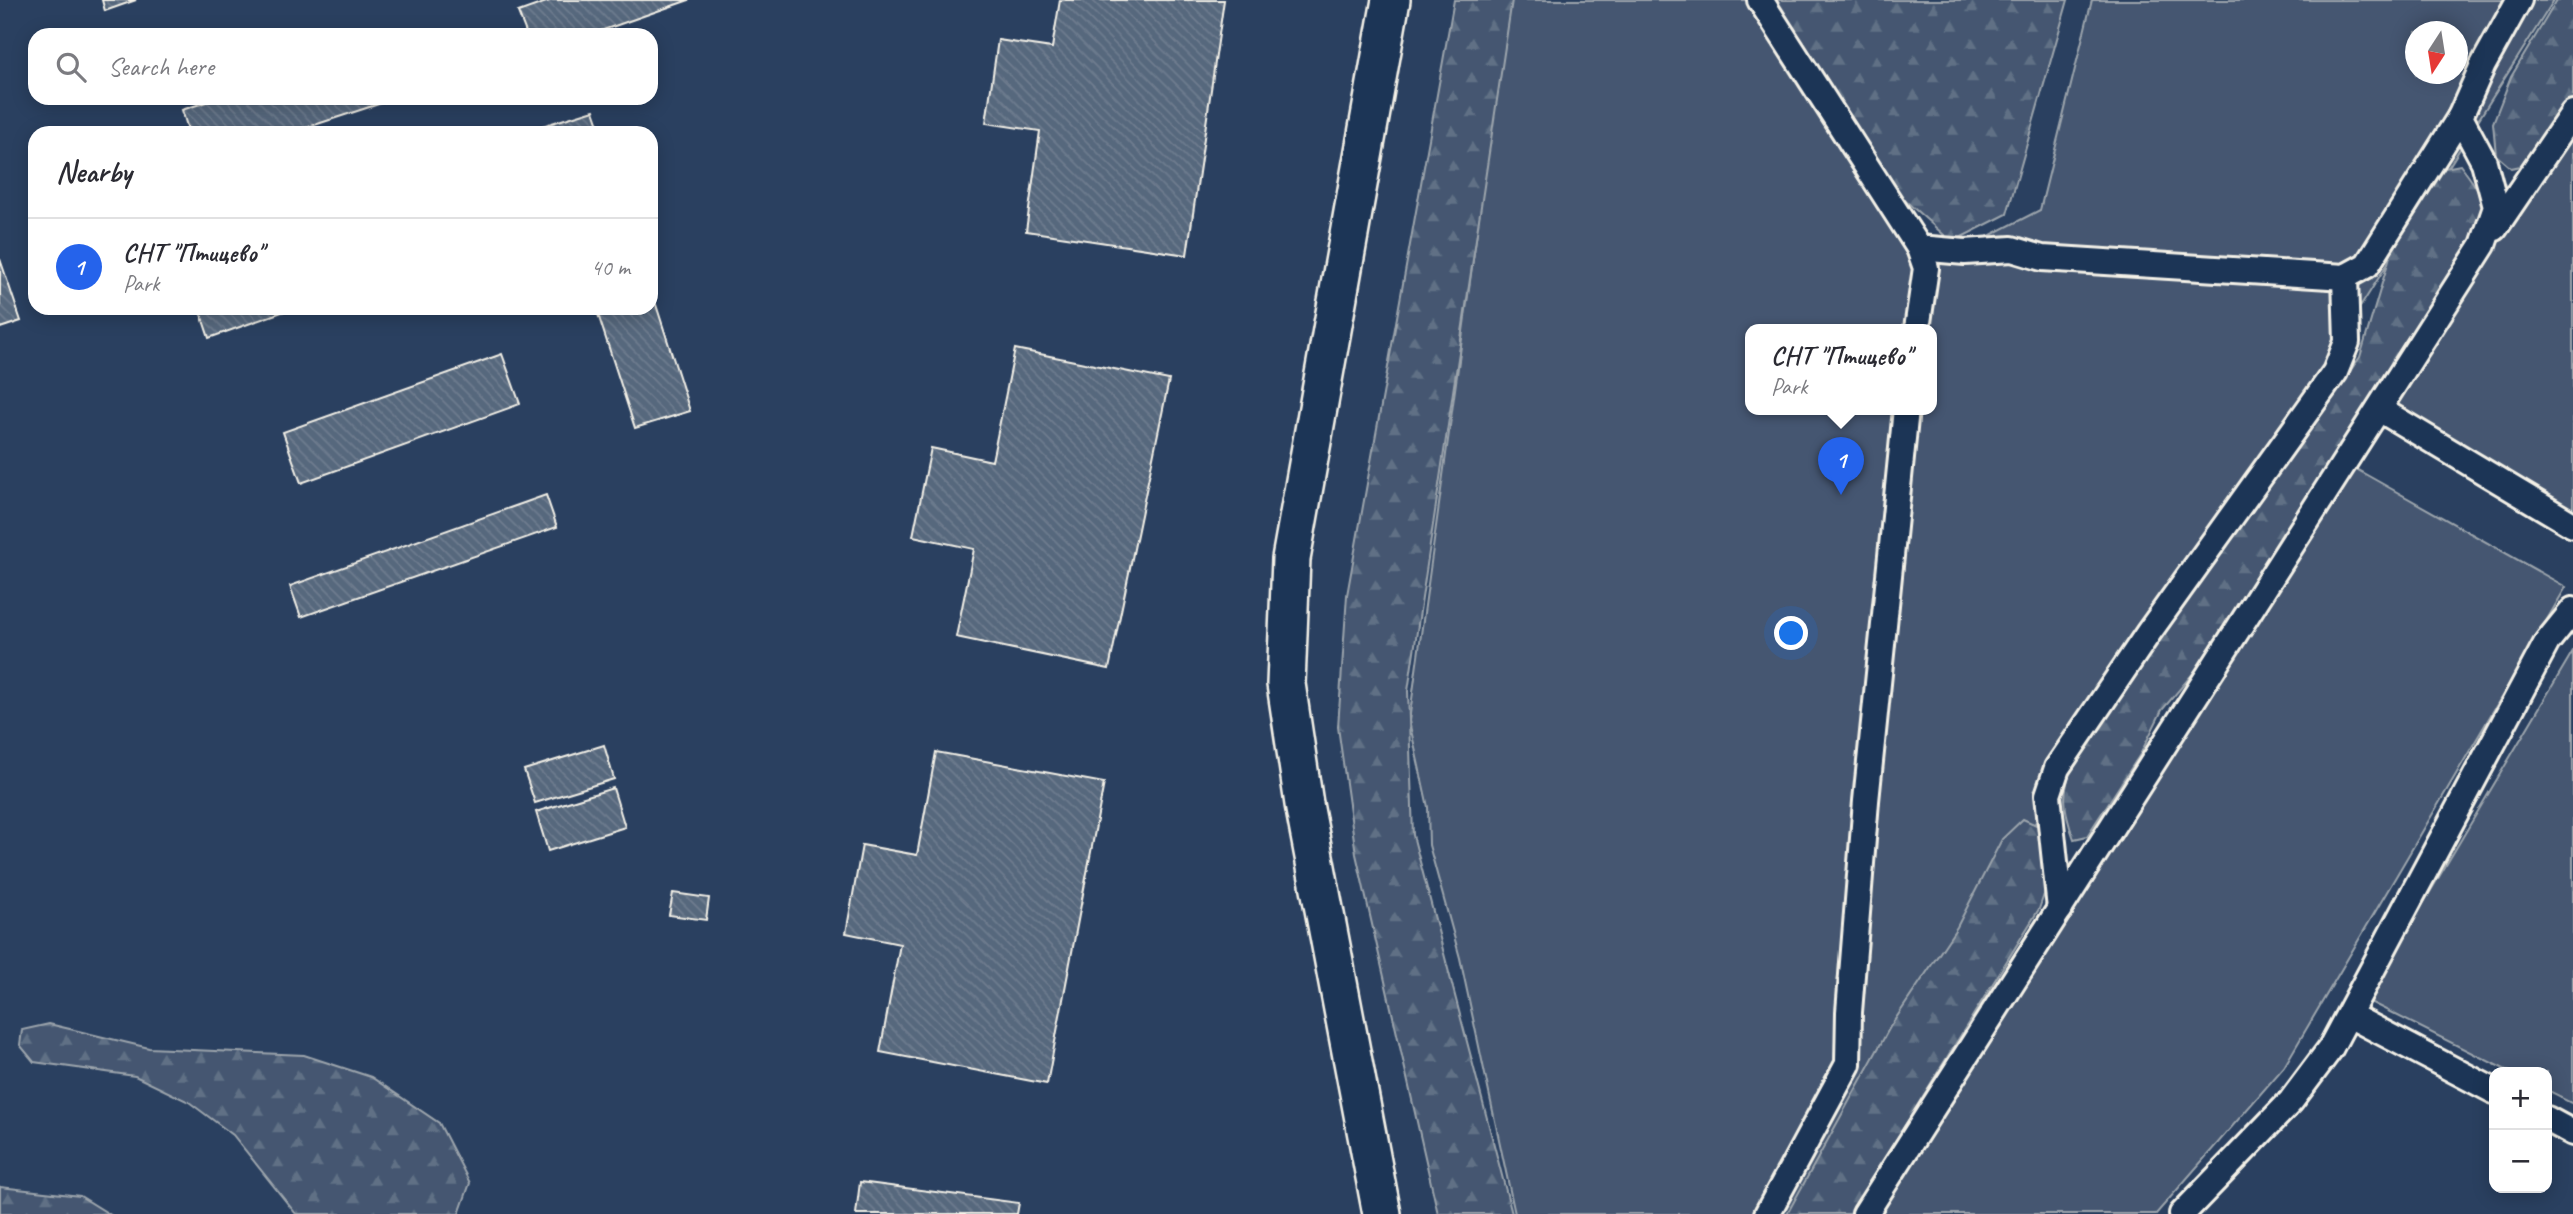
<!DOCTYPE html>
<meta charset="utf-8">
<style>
body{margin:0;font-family:Caveat,sans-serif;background:#f7f7f7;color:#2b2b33}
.controls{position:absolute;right:21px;bottom:21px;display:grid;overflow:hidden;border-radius:14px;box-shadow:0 4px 18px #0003}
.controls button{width:63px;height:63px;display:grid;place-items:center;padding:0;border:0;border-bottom:2px solid #e1e1e2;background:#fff;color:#2b2b33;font:35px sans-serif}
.compass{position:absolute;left:2405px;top:21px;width:63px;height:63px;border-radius:50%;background:#fff;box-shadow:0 4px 18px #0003;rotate:192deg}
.you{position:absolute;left:1792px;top:634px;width:24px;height:24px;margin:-18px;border:5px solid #fff;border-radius:50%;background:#1a73e8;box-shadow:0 0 0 10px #1a73e833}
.badge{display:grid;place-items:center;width:46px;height:46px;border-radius:50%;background:#2563eb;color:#fff;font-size:23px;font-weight:700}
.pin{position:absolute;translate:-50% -58px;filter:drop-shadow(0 2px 4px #0008)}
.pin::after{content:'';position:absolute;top:37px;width:24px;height:21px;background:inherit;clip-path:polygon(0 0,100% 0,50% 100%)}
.popup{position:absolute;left:1745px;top:324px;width:192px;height:91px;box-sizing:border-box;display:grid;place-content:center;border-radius:14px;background:#fff;filter:drop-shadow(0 2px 5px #0005);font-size:23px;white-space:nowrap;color:#7c7c81}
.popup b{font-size:26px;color:#2b2b33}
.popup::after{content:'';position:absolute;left:50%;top:100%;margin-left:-14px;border:14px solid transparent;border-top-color:#fff}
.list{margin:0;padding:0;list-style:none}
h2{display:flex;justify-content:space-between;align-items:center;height:91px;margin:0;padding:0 28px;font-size:30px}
h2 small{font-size:23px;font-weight:400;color:#7c7c81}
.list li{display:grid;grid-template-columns:46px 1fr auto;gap:21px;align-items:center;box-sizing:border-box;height:98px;padding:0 28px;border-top:2px solid #e1e1e2}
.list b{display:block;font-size:26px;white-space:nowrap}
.list p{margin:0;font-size:23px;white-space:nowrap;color:#7c7c81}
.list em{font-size:23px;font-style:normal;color:#7c7c81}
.icon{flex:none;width:38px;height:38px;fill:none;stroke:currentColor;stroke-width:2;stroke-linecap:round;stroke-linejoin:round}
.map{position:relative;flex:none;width:2573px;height:1214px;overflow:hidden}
.search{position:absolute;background:#fff;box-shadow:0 4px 18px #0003;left:28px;top:28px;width:630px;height:77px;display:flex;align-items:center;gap:18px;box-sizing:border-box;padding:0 24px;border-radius:21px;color:#7c7c81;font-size:26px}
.panel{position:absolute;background:#fff;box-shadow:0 4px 18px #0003;left:28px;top:126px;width:630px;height:189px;border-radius:21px}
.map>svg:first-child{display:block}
.green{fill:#445771;stroke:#9ca4ac;stroke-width:2;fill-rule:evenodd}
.forest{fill:url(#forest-firs);stroke:#9ca4ac;stroke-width:2}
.building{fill:url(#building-back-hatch);stroke:#f4f1e8;stroke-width:2}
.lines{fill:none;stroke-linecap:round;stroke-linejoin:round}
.minor-casing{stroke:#f4f1e8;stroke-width:30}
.primary-casing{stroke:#f4f1e8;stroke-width:42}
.minor{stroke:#1d3557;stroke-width:24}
.primary{stroke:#1d3557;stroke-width:37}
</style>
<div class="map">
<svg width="2573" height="1214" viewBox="0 0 2573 1214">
<defs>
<pattern id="forest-firs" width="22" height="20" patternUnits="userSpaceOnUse" patternTransform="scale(1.75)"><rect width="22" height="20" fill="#445771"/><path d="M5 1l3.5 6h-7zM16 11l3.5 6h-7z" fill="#607085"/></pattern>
<pattern id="building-back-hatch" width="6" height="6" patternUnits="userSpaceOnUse" patternTransform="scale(1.75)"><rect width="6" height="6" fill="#56677d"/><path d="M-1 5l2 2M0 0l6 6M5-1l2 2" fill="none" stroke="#6f7d8f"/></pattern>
</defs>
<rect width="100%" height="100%" fill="#2a4060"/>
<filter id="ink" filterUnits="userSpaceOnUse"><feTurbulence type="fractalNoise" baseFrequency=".0143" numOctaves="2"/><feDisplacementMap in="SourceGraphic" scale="14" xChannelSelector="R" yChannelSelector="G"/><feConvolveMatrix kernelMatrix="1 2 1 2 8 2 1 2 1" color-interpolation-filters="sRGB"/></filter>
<g filter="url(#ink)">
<g class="green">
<path d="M1509 0H1748L1919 248 1926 268 2040 210 2092 0H2554L2330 355 2333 358 2303 399 1788 1214H1515L1460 958 1429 845 1428 807 1409 721ZM2416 32H2458V74H2416ZM1750 329H1932V409H1750Z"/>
<path d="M2573 129V521L2388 410Z"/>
<path d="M2356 469 2566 587 2284 1067 2156 1214H1879Z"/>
<path d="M2573 651V1104L2547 1091V1072H2510L2366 1000Z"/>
</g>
<g class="forest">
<path d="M1454 0H1512L1408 691 1413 835 1512 1214H1438L1356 854 1338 727 1347 595Z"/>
<path d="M1754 0H2068L2007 214 1952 242 1857 158Z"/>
<path d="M2557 0H2573V99L2530 164 2511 168 2496 155 2493 123 2511 77Z"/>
<path d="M2460 165C2485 197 2489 207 2472 245L2206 658 2162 710 2141 753 2087 836 2074 839C2061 805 2063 789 2075 756L2360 357 2391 253 2445 168Z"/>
<path d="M2023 819 2043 828 2049 880 2039 909 1850 1214H1787L1890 1027 1957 927 2002 839Z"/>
<path d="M49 1024 149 1048 304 1055 371 1077 439 1123 470 1183 459 1214H296L233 1135 189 1102 135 1076 34 1062 20 1045 22 1030Z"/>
<path d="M0 1187 80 1196 109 1214H0Z"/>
</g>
<g class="building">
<path d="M102 0H136L105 11Z"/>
<path d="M552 0H689L589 35H527L518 12Z"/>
<path d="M1060 0H1224L1187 255 1026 231 1040 131 986 123 998 40 1052 48Z"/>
<path d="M218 98H397L290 133H189L182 110Z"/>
<path d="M594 110 602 133H541L539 127Z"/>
<path d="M0 259 21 321 0 328Z"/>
<path d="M651 289 690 411 635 428 596 308H651Z"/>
<path d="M199 308H293L209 338Z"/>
<path d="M1015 349 1169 380 1109 669 956 637 974 549 913 536 931 448 992 461Z"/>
<path d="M502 354 520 404 301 483 283 432Z"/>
<path d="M546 495 557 527 301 617 290 586Z"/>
<path d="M604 745 614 779 535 803 524 770Z"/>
<path d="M936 752 1104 783 1047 1084 880 1052 900 944 846 933 862 845 917 855Z"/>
<path d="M613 788 625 827 548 851 536 812Z"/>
<path d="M673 893 709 898 706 920 669 915Z"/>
<path d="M860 1182 1019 1203 1017 1214H856Z"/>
</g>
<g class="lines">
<defs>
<g id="minor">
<path d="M1760 0 1919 248 1926 268 1917 329"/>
<path d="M2495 228 2573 113"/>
<path d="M1919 248 1965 252 2012 249 2042 258 2345 277 2367 265 2460 117"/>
<path d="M2379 409 2573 525"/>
<path d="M2060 909 2048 795 2057 768 2149 632 2335 372 2347 342 2345 277"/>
<path d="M2349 1015 2494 1091"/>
<path d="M2547 1119 2573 1133"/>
<path d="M1767 1214 1848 1064 1849 1012 1866 801 1906 409"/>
<path d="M1865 1214 2483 245 2496 207 2484 162 2460 117 2483 65 2519 0"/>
<path d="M2182 1214 2291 1101 2330 1049 2547 642 2573 610"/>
</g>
<path id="primary" d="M1382 1214 1304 804 1286 684 1291 559 1391 0"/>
</defs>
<use href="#minor" class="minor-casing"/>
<use href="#primary" class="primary-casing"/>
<use href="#minor" class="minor"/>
<use href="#primary" class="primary"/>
</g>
</g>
</svg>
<div class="controls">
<button>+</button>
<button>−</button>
</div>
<svg class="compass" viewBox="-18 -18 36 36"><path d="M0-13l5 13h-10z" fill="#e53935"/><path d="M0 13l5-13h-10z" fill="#7c7c81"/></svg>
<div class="you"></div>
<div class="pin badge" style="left:1841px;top:495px">1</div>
<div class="popup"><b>СНТ &quot;Птицево&quot;</b>Park</div>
<div class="search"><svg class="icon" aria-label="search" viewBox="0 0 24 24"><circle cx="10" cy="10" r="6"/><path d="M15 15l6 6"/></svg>Search here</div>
<section class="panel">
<h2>Nearby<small></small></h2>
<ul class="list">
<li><span class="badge">1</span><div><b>СНТ &quot;Птицево&quot;</b><p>Park</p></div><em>40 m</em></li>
</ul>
</section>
</div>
